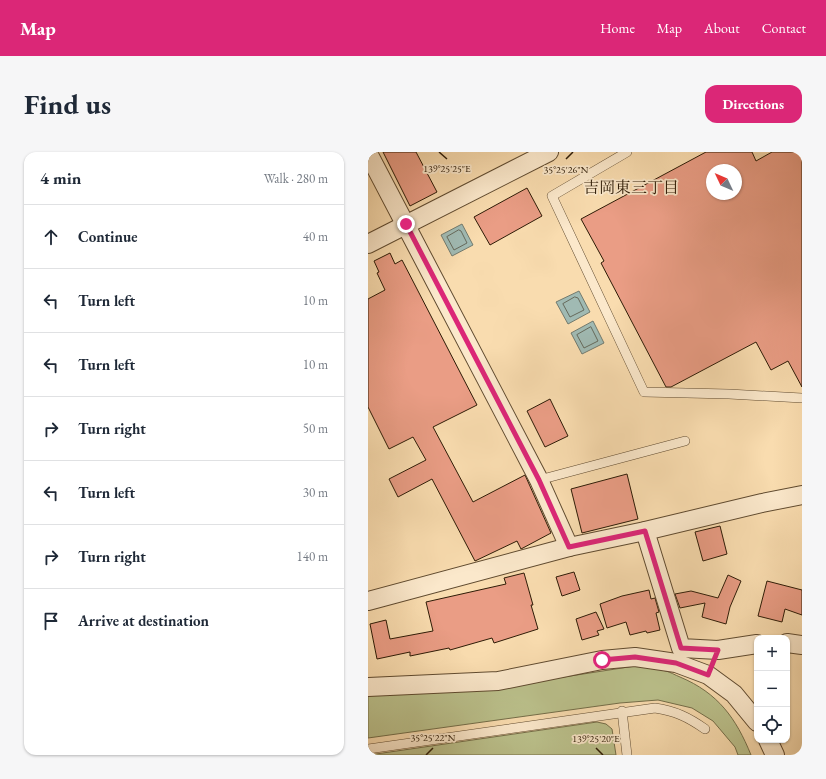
<!DOCTYPE html>
<meta charset="utf-8">
<style>
body{margin:0;font-family:"EB Garamond","Noto Serif JP",serif;background:#f6f6f7;color:#1f2937}
.controls{position:absolute;right:12px;bottom:12px;display:grid;overflow:hidden;border-radius:8px;box-shadow:0 1px 3px #0004}
.controls button{width:36px;height:36px;display:grid;place-items:center;padding:0;border:0;border-bottom:1px solid #e0e1e3;background:#fff;color:#1f2937;font:20px sans-serif}
.compass{position:absolute;left:338px;top:12px;width:36px;height:36px;border-radius:50%;background:#fff;box-shadow:0 1px 3px #0004;rotate:314deg}
.stop{position:absolute;width:12px;height:12px;margin:-9px;border:3px solid #db2777;border-radius:50%;background:#fff}
.stop.end{background:#db2777;border-color:#fff;box-shadow:0 1px 4px #0008}
.list{margin:0;padding:0;list-style:none}
h2{display:flex;justify-content:space-between;align-items:center;height:52px;margin:0;padding:0 16px;font-size:17px}
h2 small{font-size:13px;font-weight:400;color:#747a83}
.list li{display:grid;grid-template-columns:26px 1fr auto;gap:12px;align-items:center;box-sizing:border-box;height:64px;padding:0 16px;border-top:1px solid #e0e1e3}
.list b{display:block;font-size:15px;white-space:nowrap}
.list em{font-size:13px;font-style:normal;color:#747a83}
.icon{flex:none;width:22px;height:22px;fill:none;stroke:currentColor;stroke-width:2;stroke-linecap:round;stroke-linejoin:round}
.map{position:relative;flex:none;width:434px;height:603px;overflow:hidden;border-radius:12px}
header{display:flex;align-items:center;gap:24px;box-sizing:border-box;height:56px;padding:0 20px;background:#db2777;color:#fff}
header strong{font-size:19px}
nav{display:flex;gap:22px;margin-inline-start:auto;font-size:14px}
.intro{display:flex;align-items:center;justify-content:space-between;box-sizing:border-box;height:96px;padding:0 24px}
h1{margin:0;font-size:28px}
.button{padding:10px 18px;border-radius:12px;background:#db2777;color:#fff;font-size:14px;font-weight:700}
main{display:flex;gap:24px;padding:0 24px}
aside{flex:1;background:#fff;border-radius:12px;box-shadow:0 1px 3px #0004}
.map>svg:first-child{display:block}
.green{fill:#bbc18c;stroke:#746e49}
.water{fill:#a0bab3;stroke:#727a6e}
.lines{fill:none;stroke-linecap:round;stroke-linejoin:round}
.shore{stroke:#666a5c;stroke-width:1}
.building{fill:#ea9d85;stroke:#2d1b06;fill-rule:evenodd}
.lane-casing{stroke:#604b30;stroke-width:10}
.street-casing{stroke:#604b30;stroke-width:20}
.lane{stroke:#fbe8cb;stroke-width:9}
.street{stroke:#fbe8cb;stroke-width:18}
.route{stroke:#db2777;stroke-width:5}
.ticks{fill:none;stroke:#2d1b06;stroke-width:1.5}
.labels{text-anchor:middle;dominant-baseline:central;stroke-width:3.5;stroke-linejoin:round;paint-order:stroke}
.neighbourhood-label{font-size:16px;fill:#2d1b06;stroke:#fbe8cb}
.ticks-label{font-size:10px;text-anchor:middle;fill:#2d1b06;stroke:#fbe8cb;stroke-width:3.5;stroke-linejoin:round;paint-order:stroke}
</style>
<header>
<strong>Map</strong>
<nav><a>Home</a><a>Map</a><a>About</a><a>Contact</a></nav>
</header>
<div class="intro"><h1>Find us</h1><a class="button">Directions</a></div>
<main>
<aside>
<h2>4 min<small>Walk · 280 m</small></h2>
<ul class="list">
<li><svg class="icon" aria-label="ahead" viewBox="0 0 24 24"><path d="M12 20V5M6 11l6-6 6 6"/></svg><div><b>Continue</b></div><em>40 m</em></li>
<li><svg class="icon" aria-label="left" viewBox="0 0 24 24"><path d="M17 20v-9H6M10 6l-5 5 5 5"/></svg><div><b>Turn left</b></div><em>10 m</em></li>
<li><svg class="icon" aria-label="left" viewBox="0 0 24 24"><path d="M17 20v-9H6M10 6l-5 5 5 5"/></svg><div><b>Turn left</b></div><em>10 m</em></li>
<li><svg class="icon" aria-label="right" viewBox="0 0 24 24"><path d="M7 20v-9h11M14 6l5 5-5 5"/></svg><div><b>Turn right</b></div><em>50 m</em></li>
<li><svg class="icon" aria-label="left" viewBox="0 0 24 24"><path d="M17 20v-9H6M10 6l-5 5 5 5"/></svg><div><b>Turn left</b></div><em>30 m</em></li>
<li><svg class="icon" aria-label="right" viewBox="0 0 24 24"><path d="M7 20v-9h11M14 6l5 5-5 5"/></svg><div><b>Turn right</b></div><em>140 m</em></li>
<li><svg class="icon" aria-label="arrive" viewBox="0 0 24 24"><path d="M6 21V4h12l-3 4 3 4H6"/></svg><div><b>Arrive at destination</b></div></li>
</ul>
</aside>
<div class="map">
<svg width="434" height="603" viewBox="0 0 434 603">
<rect width="100%" height="100%" fill="#f9dcaf"/>
<filter id="stains"><feTurbulence type="fractalNoise" baseFrequency=".005" numOctaves="4"/><feColorMatrix values="0 0 0 0 .2 0 0 0 0 .09 0 0 0 0 .02 0 0 0 .5 -.17"/></filter>
<radialGradient id="worn" r=".72"><stop offset=".6" stop-color="#630" stop-opacity="0"/><stop offset="1" stop-color="#630" stop-opacity=".3"/></radialGradient>
<g class="green">
<path d="M267 514C277 516 288 516 298 519 302 520 307 523 312 525 350 541 368 566 383 603H370L367 595 345 569 324 556 290 548 252 551 0 586V542L131 535Z"/>
<path d="M229 570 238 572 244 577 248 603H1Z"/>
</g>
<g class="water">
<path d="M94 72 105 93 84 104 73 83Z"/>
<path d="M211 139 222 160 200 172 188 150Z"/>
<path d="M225 169 236 191 214 202 203 181Z"/>
</g>
<g class="lines">
<g class="shore">
<path d="M91 78 93 79 99 91 86 98 79 85Z"/>
<path d="M207 145 210 146 216 158 202 165 195 152Z"/>
<path d="M223 175 230 189 216 196 209 183Z"/>
</g>
</g>
<g class="building">
<path d="M15 0H48L69 40 42 54Z"/>
<path d="M338 0H384L388 9 404 0H434V235L420 209 403 218 388 190 303 235H298L233 111 236 109 213 67ZM344 18H368V42H344Z"/>
<path d="M159 36 174 64 122 93 106 65Z"/>
<path d="M22 101 27 112 34 108 109 253 65 275 105 350 157 323 183 381 153 397 149 389 107 409 64 327 30 345 21 327 58 308 45 285 21 297 0 255V147L17 138 9 121 11 120 6 109Z"/>
<path d="M182 247 200 284 177 295 159 259Z"/>
<path d="M259 322 270 367 214 381 203 337Z"/>
<path d="M352 374 359 402 335 409 327 380Z"/>
<path d="M206 420 212 438 194 444 188 425Z"/>
<path d="M156 421 165 453H163L170 477 126 491 124 486 82 498 81 496 42 504V500L9 507 2 472 18 468 22 487 65 479 58 450 138 432 136 426Z"/>
<path d="M360 423 373 429 362 455 358 472 334 465 337 451 312 456 307 442 323 439 350 446Z"/>
<path d="M399 429 434 438V463L417 457 414 470 390 464Z"/>
<path d="M281 438 283 447 287 446 291 460 288 461 292 478 279 481 278 479 262 483 258 470 239 476 232 452 254 444Z"/>
<path d="M228 460 236 477 229 479 231 483 214 488 208 467Z"/>
</g>
<g class="lines">
<defs>
<g id="lane">
<path d="M259 0 184 44 276 240 361 242 434 246"/>
<path d="M171 328 317 289"/>
<path d="M254 559 259 603"/>
<path d="M0 597 287 556C307 559 320 565 337 577"/>
</g>
<g id="street">
<path d="M0 1 171 328 201 395"/>
<path d="M0 92 181 0"/>
<path d="M277 379 313 496 350 498 389 492"/>
<path d="M0 449 201 395 277 379 394 351 434 343"/>
<path d="M419 491 434 493"/>
<path d="M0 535 130 529 234 508 267 505 308 511 340 523 366 542 389 570"/>
<path d="M400 588 407 603"/>
</g>
</defs>
<use href="#lane" class="lane-casing"/>
<use href="#street" class="street-casing"/>
<use href="#lane" class="lane"/>
<use href="#street" class="street"/>
</g>
<g class="lines">
<path class="route" d="M38 72 171 328 201 395 277 379 313 496 350 498 340 523 308 511 267 505 234 508"/>
</g>
<path class="ticks" d="M71 0 79 7M198 7 205 0M228 596 235 603M58 603 65 596"/>
<g class="labels">
<g class="neighbourhood-label">
<text x="263" y="35">吉岡東三丁目</text>
</g>
</g>
<g class="ticks-label">
<text x="79" y="20">139°25'25"E</text>
<text x="198" y="21">35°25'26"N</text>
<text x="65" y="589">35°25'22"N</text>
<text x="228" y="590">139°25'20"E</text>
</g>
<rect width="100%" height="100%" filter="url(#stains)"/>
<rect width="100%" height="100%" fill="url(#worn)"/>
</svg>
<div class="controls">
<button>+</button>
<button>−</button>
<button><svg class="icon" aria-label="locate" viewBox="0 0 24 24"><circle cx="12" cy="12" r="6"/><path d="M12 2v4M12 18v4M2 12h4M18 12h4"/></svg></button>
</div>
<svg class="compass" viewBox="-18 -18 36 36"><path d="M0-13l5 13h-10z" fill="#e53935"/><path d="M0 13l5-13h-10z" fill="#747a83"/></svg>
<div class="stop" style="left:234px;top:508px"></div>
<div class="stop end" style="left:38px;top:72px"></div>
</div>
</main>
